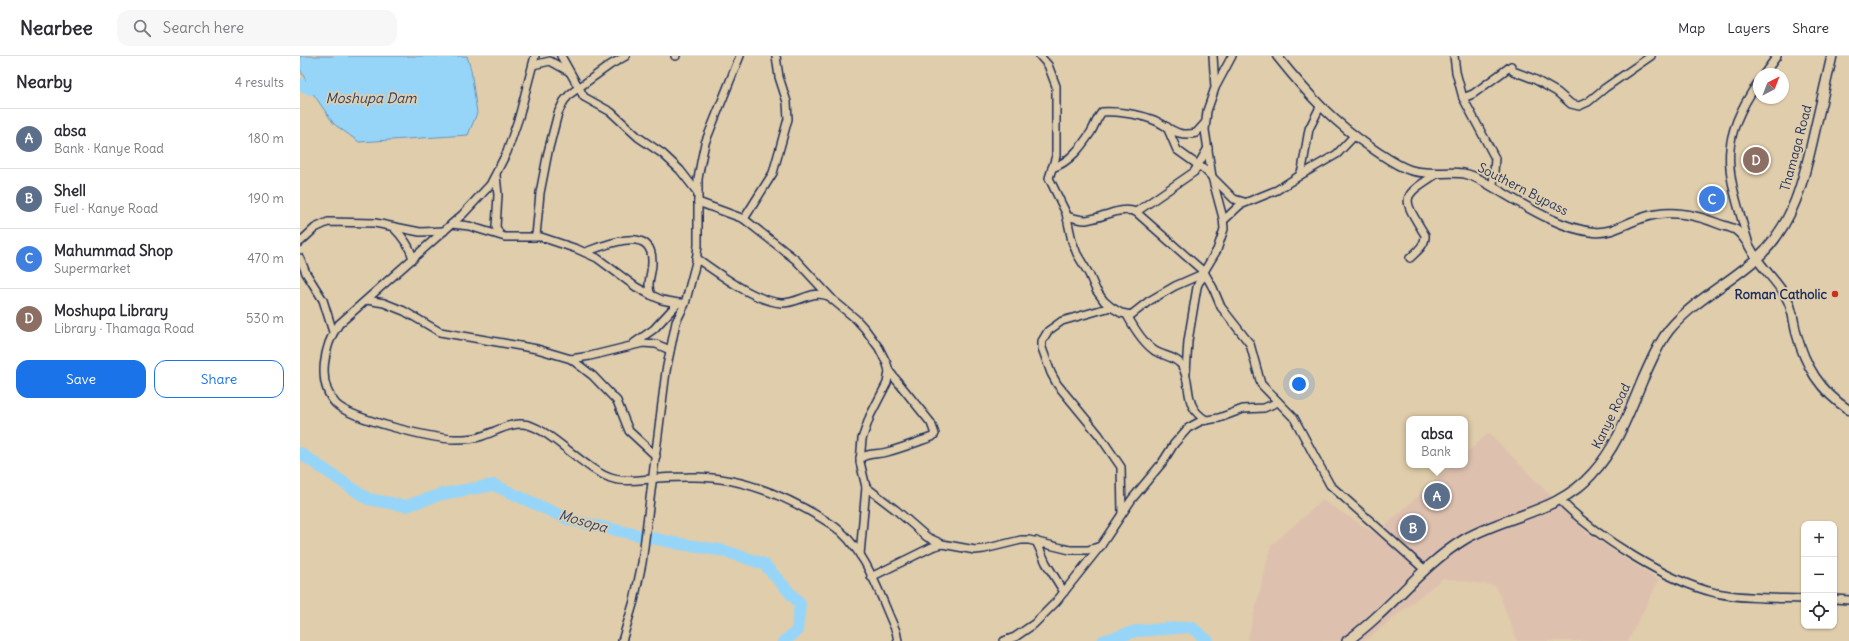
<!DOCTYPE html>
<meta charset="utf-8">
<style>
body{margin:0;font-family:Delius,sans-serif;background:#f7f7f7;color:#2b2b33}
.controls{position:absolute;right:12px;bottom:12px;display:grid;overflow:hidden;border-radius:8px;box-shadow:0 1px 3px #0004}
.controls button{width:36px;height:36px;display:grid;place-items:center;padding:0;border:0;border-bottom:1px solid #e1e1e2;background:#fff;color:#2b2b33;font:20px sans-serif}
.compass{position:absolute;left:1453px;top:12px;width:36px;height:36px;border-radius:50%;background:#fff;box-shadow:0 1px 3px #0004;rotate:42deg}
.you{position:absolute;left:999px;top:328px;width:14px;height:14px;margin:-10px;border:3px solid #fff;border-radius:50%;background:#1a73e8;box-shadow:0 0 0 6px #1a73e833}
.badge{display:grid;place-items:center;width:26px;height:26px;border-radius:50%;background:#1a73e8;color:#fff;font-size:13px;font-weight:700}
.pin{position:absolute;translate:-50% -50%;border:2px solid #fff;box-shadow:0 1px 4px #0006}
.popup{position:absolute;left:1106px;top:360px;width:62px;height:52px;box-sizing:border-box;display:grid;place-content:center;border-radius:8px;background:#fff;filter:drop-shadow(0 1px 3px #0005);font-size:13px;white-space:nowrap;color:#7c7c81}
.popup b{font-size:15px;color:#2b2b33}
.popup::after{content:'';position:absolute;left:50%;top:100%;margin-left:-8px;border:8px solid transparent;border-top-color:#fff}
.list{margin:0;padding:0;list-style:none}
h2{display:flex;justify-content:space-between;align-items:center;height:52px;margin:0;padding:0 16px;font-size:17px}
h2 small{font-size:13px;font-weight:400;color:#7c7c81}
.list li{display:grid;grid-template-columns:26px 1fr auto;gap:12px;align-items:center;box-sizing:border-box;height:60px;padding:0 16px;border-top:1px solid #e1e1e2}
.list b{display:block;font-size:15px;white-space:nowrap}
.list p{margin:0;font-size:13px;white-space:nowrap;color:#7c7c81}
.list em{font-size:13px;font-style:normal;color:#7c7c81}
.actions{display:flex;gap:8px;padding:12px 16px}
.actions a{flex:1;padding:9px 0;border:1px solid #1a73e8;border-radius:12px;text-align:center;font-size:14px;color:#1a73e8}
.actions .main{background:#1a73e8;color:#fff}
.icon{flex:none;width:22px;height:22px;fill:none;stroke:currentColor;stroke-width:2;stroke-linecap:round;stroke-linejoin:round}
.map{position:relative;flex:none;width:1549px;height:585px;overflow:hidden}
header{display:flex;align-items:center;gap:24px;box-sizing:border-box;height:56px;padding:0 20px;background:#fff;border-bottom:1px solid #e1e1e2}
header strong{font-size:19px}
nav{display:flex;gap:22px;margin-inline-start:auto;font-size:14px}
.search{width:280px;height:36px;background:#f7f7f7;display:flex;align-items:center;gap:10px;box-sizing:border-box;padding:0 14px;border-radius:12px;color:#7c7c81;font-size:15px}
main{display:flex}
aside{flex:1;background:#fff}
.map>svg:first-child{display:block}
.built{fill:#dec0af}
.water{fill:#97d5f8;stroke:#6593ba}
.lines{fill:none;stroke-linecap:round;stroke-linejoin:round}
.river{stroke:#97d5f8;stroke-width:12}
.minor-casing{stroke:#1b2f5e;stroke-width:10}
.tertiary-casing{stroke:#1b2f5e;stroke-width:11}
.secondary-casing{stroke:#1b2f5e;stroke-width:12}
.minor{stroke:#e0cdab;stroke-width:7}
.tertiary{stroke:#e0cdab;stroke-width:8}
.secondary{stroke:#e0cdab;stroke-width:9}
.poi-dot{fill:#c8321e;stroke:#e0cdab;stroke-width:1.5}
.labels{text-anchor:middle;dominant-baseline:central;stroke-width:3.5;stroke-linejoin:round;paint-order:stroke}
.street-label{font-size:13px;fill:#1b2f5e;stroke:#e0cdab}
.poi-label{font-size:13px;font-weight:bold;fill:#1b2f5e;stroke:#e0cdab;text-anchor:end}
.water-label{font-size:14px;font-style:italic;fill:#27406d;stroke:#e0cdab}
</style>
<header>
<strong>Nearbee</strong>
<div class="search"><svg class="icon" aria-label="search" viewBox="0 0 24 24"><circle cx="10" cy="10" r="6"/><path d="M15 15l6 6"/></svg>Search here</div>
<nav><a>Map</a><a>Layers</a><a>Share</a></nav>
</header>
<main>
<aside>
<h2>Nearby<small>4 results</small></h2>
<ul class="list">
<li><span class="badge" style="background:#5c6f8a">A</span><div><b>absa</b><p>Bank · Kanye Road</p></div><em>180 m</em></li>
<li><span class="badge" style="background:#5c6f8a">B</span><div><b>Shell</b><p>Fuel · Kanye Road</p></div><em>190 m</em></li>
<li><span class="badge" style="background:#3f7fe0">C</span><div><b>Mahummad Shop</b><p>Supermarket</p></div><em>470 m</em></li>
<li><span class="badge" style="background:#8d6e63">D</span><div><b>Moshupa Library</b><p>Library · Thamaga Road</p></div><em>530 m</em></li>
</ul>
<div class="actions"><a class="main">Save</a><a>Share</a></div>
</aside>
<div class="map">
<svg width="1549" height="585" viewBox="0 0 1549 585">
<rect width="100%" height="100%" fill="#e0cdab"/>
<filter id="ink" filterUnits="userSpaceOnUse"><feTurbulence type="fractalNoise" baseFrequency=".025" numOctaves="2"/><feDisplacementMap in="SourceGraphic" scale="8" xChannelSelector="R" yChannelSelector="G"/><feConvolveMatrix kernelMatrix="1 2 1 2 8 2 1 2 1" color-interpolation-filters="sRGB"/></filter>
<g filter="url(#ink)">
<path class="built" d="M1189 377 1288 478 1359 524 1328 585H1217L1196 530 1143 522 1065 585H949L948 582 971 490 1022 444 1076 478 1153 409H1165V398Z"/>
<path class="water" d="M0 0H167L171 14 177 57 168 79 59 86 34 68 10 33 0 13Z"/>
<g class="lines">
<g class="river">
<path d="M0 28 10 33 42 0"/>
<path d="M0 397 68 443 106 450 142 438 194 429 270 464 375 487 425 495 464 508 500 548 497 575 484 585"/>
<path d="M803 585 836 575 891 571 908 585"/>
</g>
<defs>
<g id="minor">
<path d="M235 0 219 61 207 96 190 129 163 158 39 268C24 289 16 327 36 348 51 363 136 384 157 383 164 383 173 383 179 381 193 377 208 367 222 368 247 368 285 416 314 423 326 426 339 424 351 423 363 421 376 421 388 421 440 419 489 441 531 468 565 490 580 540 596 575L598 585"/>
<path d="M261 0 284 41 311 56 338 81 363 98 380 114 398 137"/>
<path d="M375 0H376"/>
<path d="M740 0 748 9 756 30V100L749 122 766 157 772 185 777 198 789 218 796 234 804 245 811 251 821 257 831 259 849 245 875 230 900 219 905 214 917 194 924 173 923 162 912 121 905 74 907 55 915 32 913 0"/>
<path d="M1154 0 1156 16 1163 42 1195 102 1193 130"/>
<path d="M233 9 250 5 268 15"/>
<path d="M1464 18 1477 0"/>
<path d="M916 30 932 0"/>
<path d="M1163 42 1173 38 1211 10 1213 15 1234 23 1257 36 1271 48 1279 50 1288 46 1305 32 1351 0"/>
<path d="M867 71 877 94 905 114 934 143 944 146"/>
<path d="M752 112C770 106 781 91 791 76 795 69 797 62 802 56 816 55 837 58 851 63 869 69 874 82 896 77L905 67"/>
<path d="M196 119 198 139 196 171 200 179"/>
<path d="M999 120 1037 98 1054 80"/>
<path d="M398 146 444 163 496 204 533 244 556 263 565 273 579 292 587 308 589 315 587 327 570 360 562 383 560 406 566 431 560 499"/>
<path d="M836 156 894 116 908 92"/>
<path d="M767 160C773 162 779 164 786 164 803 162 819 150 836 156L904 216 913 232 921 251 950 288 961 328 994 362 1030 429 1125 514"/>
<path d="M444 163 473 117 488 63 487 46 479 21 476 0"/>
<path d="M924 164 940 149 977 134 999 120 1002 114 1009 73 1020 51"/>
<path d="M152 168 169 170 205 181H241L277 193 297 202 336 231 351 239 362 244 378 247"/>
<path d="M93 171C103 181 110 190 113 203"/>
<path d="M236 180 240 137 248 96 258 57 264 45 270 38 310 9 326 0"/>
<path d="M1448 185C1428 116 1415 89 1459 25"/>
<path d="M0 186 15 172 28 166 75 167 120 176 144 175"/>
<path d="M285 196C304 190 353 167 352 206 352 219 346 227 351 239"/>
<path d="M0 202 6 217 23 244 33 276"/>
<path d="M396 202C420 218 452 244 481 247 498 248 512 233 528 240"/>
<path d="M1110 202C1116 196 1126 189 1125 179 1102 141 1099 142 1138 117"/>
<path d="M67 244 84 247 104 255 140 276 237 293 271 303 290 300 343 287 356 288 370 294"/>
<path d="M811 251 762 265 748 275 742 285V292L751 317 757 328 799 379 821 411 822 457"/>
<path d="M827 259C834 272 843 287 855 295 863 300 877 301 882 310 893 329 882 350 906 364"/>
<path d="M334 287 354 273 378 247H382"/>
<path d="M271 303 293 320 317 345 329 375 356 400"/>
<path d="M886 317 888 285 897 231 899 226 905 219"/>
<path d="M560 402C571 396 576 399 587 396 602 392 617 386 632 381L635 378 631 367 589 315"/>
<path d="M566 431 596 454 627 481 642 488"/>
<path d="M1259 443C1295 480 1366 525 1416 537 1444 543 1476 542 1504 543"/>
<path d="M736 485 746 507 764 536"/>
<path d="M571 521 632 491 642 488 675 494 684 493 721 484H729L770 494H788L801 490"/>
<path d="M1534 543 1549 544"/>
<path d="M322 585 334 545 342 507 366 315 376 266 385 248 396 206 398 189V123L401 106 405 87 440 0"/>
<path d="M704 585 715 581 734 568 756 546 802 488 832 443 862 407 874 388 888 372 901 365 919 362 943 353 964 352 978 346"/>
</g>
<path id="tertiary" d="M977 0C1008 39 1034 67 1076 95 1087 102 1097 110 1110 114 1126 119 1143 116 1159 117 1166 117 1173 120 1179 123 1212 141 1256 173 1294 176 1311 178 1326 167 1342 162 1369 153 1394 158 1419 168 1424 170 1431 171 1436 174 1447 182 1450 193 1457 203 1466 216 1479 228 1486 241 1493 252 1493 264 1496 276 1505 310 1520 335 1549 354"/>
<path id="secondary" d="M1047 585C1090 555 1120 510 1165 483 1207 459 1259 456 1292 418 1317 391 1329 356 1343 323 1351 306 1357 289 1369 274 1394 244 1428 228 1456 203 1493 171 1504 123 1514 78 1520 52 1526 26 1532 0"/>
</defs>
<use href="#minor" class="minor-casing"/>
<use href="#tertiary" class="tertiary-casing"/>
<use href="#secondary" class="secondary-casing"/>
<use href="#minor" class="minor"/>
<use href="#tertiary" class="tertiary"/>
<use href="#secondary" class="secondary"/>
</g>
</g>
<circle class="poi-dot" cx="1535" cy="238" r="4"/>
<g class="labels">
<g class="street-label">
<text transform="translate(1496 92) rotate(-75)">Thamaga Road</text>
<text transform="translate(1223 133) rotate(27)">Southern Bypass</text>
<text transform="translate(1311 360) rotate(-64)">Kanye Road</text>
</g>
<g class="poi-label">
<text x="1527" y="238">Roman Catholic</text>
</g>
<g class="water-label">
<text x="71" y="42">Moshupa Dam</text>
<text transform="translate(283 465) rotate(16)">Mosopa</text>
</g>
</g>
</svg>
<div class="controls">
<button>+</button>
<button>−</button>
<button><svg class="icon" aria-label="locate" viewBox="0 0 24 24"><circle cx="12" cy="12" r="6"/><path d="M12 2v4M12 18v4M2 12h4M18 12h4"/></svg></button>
</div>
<svg class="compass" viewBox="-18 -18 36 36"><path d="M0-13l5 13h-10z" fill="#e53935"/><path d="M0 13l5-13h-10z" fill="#7c7c81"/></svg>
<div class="you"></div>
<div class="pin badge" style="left:1137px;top:440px;background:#5c6f8a">A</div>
<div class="popup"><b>absa</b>Bank</div>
<div class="pin badge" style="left:1113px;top:472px;background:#5c6f8a">B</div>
<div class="pin badge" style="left:1412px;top:143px;background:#3f7fe0">C</div>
<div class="pin badge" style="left:1456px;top:104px;background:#8d6e63">D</div>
</div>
</main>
